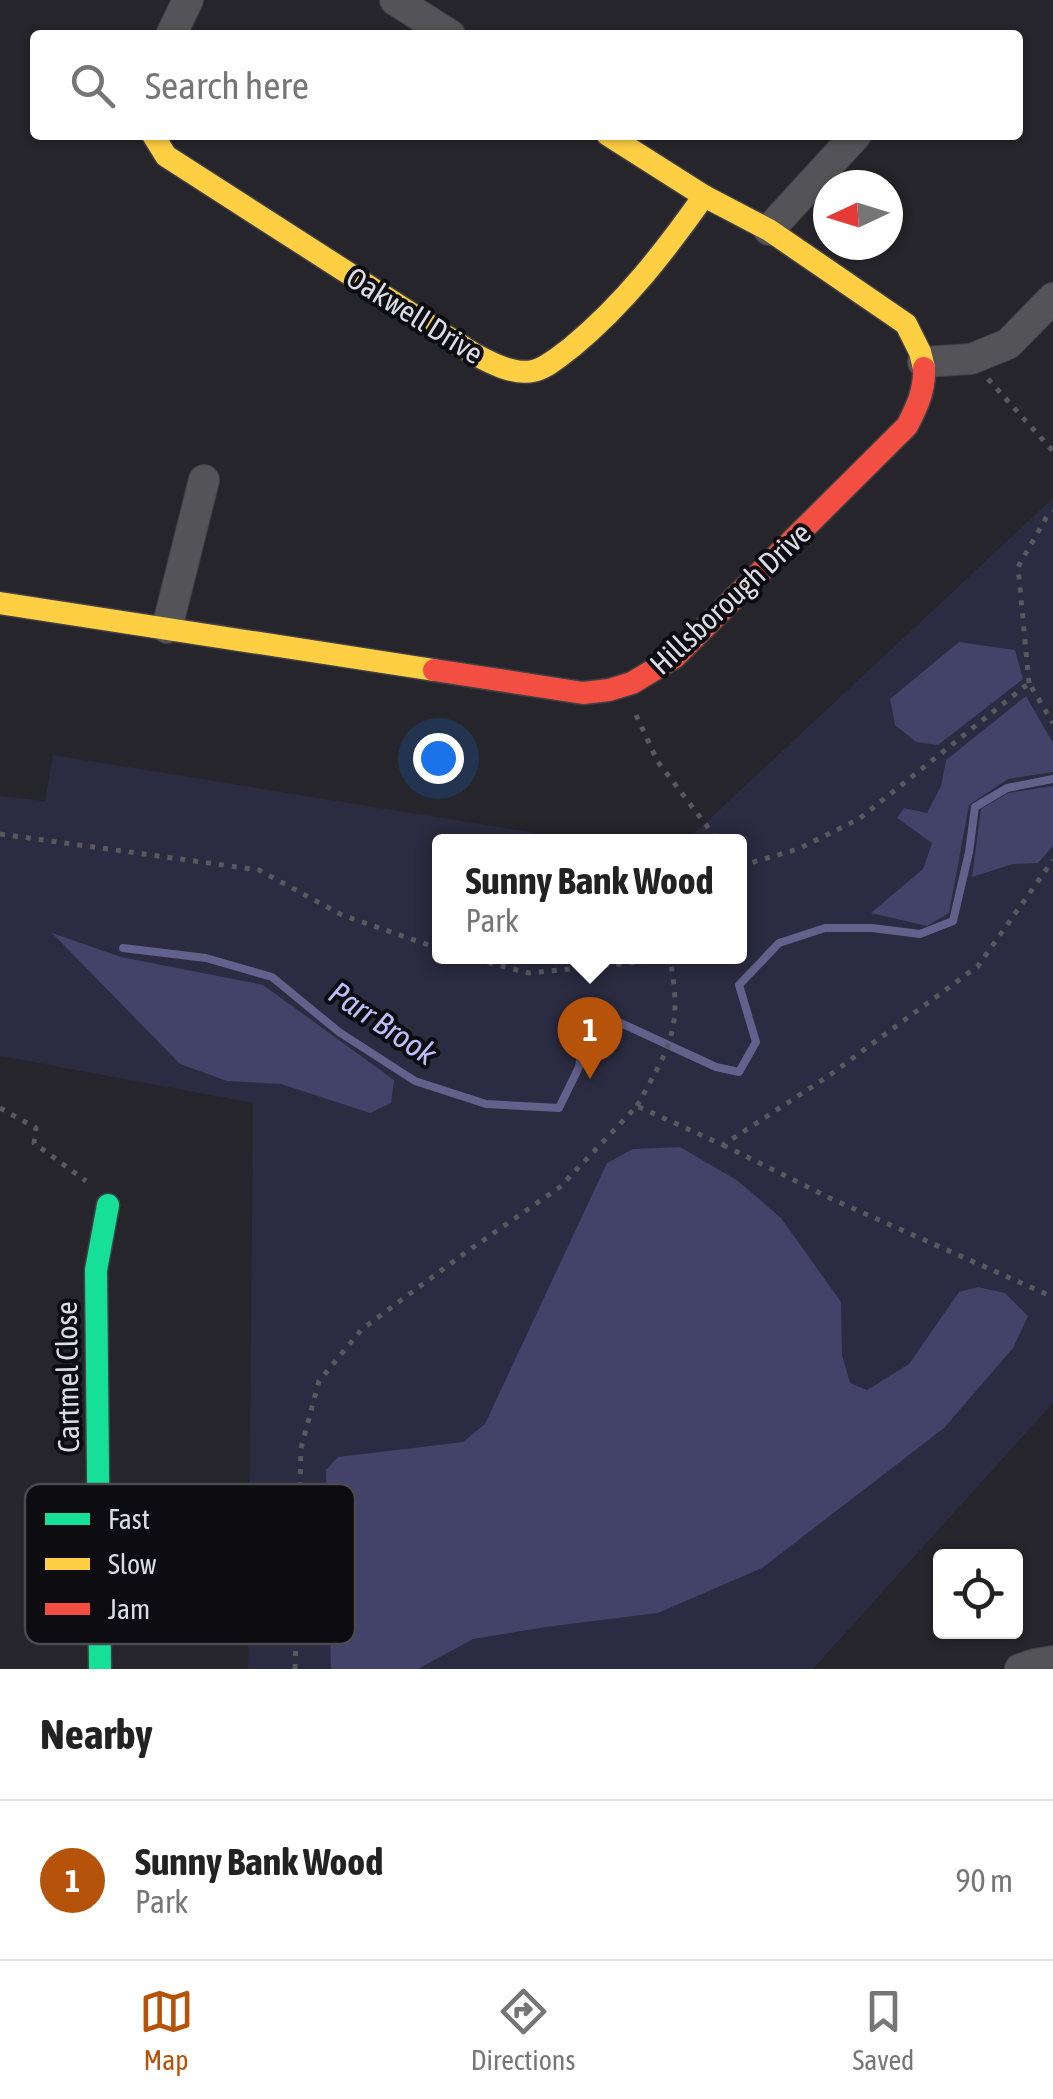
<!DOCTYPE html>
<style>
body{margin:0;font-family:"Asap Condensed",sans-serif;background:#f2f2f2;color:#222}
.controls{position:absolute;right:30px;bottom:30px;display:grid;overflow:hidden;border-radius:10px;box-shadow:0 2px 8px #0004}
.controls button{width:90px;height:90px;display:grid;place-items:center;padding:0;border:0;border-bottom:2px solid #e0e0e0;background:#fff;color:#222;font:50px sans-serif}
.compass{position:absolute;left:813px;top:170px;width:90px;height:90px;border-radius:50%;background:#fff;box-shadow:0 2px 8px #0004;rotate:266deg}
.you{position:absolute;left:438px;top:758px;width:35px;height:35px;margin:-25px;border:8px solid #fff;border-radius:50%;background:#1a73e8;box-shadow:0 0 0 15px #1a73e833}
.badge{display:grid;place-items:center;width:65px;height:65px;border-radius:50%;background:#b45309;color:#fff;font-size:32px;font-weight:700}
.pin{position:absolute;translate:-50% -82px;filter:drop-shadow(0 2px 5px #0008)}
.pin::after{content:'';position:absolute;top:52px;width:35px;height:30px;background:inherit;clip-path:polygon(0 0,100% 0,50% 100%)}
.popup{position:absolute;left:432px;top:834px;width:315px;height:130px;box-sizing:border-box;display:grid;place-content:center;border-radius:10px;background:#fff;filter:drop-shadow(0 2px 8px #0005);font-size:32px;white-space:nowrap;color:#767676}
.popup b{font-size:38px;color:#222}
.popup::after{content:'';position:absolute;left:50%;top:100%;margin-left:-20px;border:20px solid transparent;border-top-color:#fff}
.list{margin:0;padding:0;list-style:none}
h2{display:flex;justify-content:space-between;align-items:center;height:130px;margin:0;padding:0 40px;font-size:42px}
h2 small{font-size:32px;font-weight:400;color:#767676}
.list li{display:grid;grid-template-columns:65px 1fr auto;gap:30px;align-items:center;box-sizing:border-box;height:160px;padding:0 40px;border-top:2px solid #e0e0e0}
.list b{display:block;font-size:38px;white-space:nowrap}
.list p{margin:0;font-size:32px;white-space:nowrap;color:#767676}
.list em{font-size:32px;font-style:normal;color:#767676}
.icon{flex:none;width:55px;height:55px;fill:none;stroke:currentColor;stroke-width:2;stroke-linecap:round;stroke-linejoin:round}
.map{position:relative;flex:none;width:1053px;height:1669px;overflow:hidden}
.search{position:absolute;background:#fff;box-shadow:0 2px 8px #0004;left:30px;right:30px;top:30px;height:110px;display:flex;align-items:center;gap:25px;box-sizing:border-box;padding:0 35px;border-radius:10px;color:#767676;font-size:38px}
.sheet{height:290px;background:#fff}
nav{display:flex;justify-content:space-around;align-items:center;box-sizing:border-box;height:140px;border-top:2px solid #e0e0e0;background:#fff;font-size:28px;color:#767676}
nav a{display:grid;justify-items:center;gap:5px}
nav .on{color:#b45309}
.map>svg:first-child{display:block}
.green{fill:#2b2b41}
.forest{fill:#434269}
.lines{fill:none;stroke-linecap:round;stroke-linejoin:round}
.stream{stroke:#61618c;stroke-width:8}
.street-casing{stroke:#404045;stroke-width:32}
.fast-casing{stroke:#404045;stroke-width:25}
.slow-casing{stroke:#404045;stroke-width:25}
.jam-casing{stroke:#404045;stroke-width:25}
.path{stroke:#59595d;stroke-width:5;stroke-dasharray:5 8;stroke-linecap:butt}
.street{stroke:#545458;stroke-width:30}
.fast{stroke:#16e098;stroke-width:22}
.slow{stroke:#ffcf43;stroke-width:22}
.jam{stroke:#f24e42;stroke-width:22}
.labels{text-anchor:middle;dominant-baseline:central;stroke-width:8;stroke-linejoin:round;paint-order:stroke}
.street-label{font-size:30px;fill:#dcdce4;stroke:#0c0c11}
.water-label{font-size:32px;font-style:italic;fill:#bebffa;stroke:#0c0c11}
.key{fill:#0c0c11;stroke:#4a4a50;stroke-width:2.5}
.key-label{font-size:28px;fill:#dcdce4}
</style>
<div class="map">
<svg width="1053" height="1669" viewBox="0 0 1053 1669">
<rect width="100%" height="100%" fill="#25252b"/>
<path class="green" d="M1053 498V1403L813 1669H248L253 1103 0 1056V796L45 801 53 755 585 841 440 842V956H740V842L686 841Z"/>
<g class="forest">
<path d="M959 642 1015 650 1023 679 938 745 916 742 895 725 890 699Z"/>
<path d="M1026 696 1053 743V772L1008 779 969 805 949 913 927 926 871 913 923 869 932 843 897 818 904 808 927 813 941 786 946 760Z"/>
<path d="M1053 786V846L1038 863 1013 864 972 877 981 809 1008 793Z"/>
<path d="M52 933 121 957 263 985 394 1080 391 1103 370 1113 281 1084 227 1081 180 1064Z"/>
<path d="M680 1147 738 1181 781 1218 841 1302 842 1355 850 1383 867 1390 909 1364 959 1292 978 1287 1005 1293 1028 1316 1013 1348 944 1428 762 1568 658 1613 546 1627 473 1639 418 1669H331L326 1470 338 1457 463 1442 485 1424 607 1163 633 1149Z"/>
</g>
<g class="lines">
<path class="stream" d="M123 948 206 958 272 977 339 1032 415 1081 486 1104 559 1108 579 1067 587 1023 610 1018 716 1067 739 1072 756 1042 739 985 779 943 825 928H872L920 934 953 921 969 852 975 807 1007 788 1053 779"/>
<defs>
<g id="street">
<path d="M395 0 450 35"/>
<path d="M171 35 188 0"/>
<path d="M769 230 856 135"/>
<path d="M923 362 971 359 1008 344 1053 298"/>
<path d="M167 628 204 480"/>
<path d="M1020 1669 1035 1664 1053 1661"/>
</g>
<path id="fast" d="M100 1669 96 1270 108 1205"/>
<g id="slow">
<path d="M153 135 166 156 474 354C491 363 513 375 533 371 547 368 560 356 572 347 625 303 665 251 704 196"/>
<path d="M608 135 704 196 769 230 906 324 920 352 924 368"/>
<path d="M0 603 434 670"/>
</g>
<path id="jam" d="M434 670 583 693 609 690 632 683 675 657 907 426C917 407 925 390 924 368"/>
</defs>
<use href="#street" class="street-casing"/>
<use href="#fast" class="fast-casing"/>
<use href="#slow" class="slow-casing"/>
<use href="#jam" class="jam-casing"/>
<g class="path">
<path d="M988 379 1053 451"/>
<path d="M1029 683 1018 567 1046 518 1053 511"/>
<path d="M636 715 658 762 719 842"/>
<path d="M0 834 259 870 342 915 440 949"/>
<path d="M740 866 798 849 859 819 1029 683 1053 723"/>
<path d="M463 956 529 973 670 959 671 956"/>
<path d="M637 1106C670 1046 683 1029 670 959"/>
<path d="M0 1108 36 1128 34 1143 86 1181"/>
<path d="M723 1145 834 1200 1053 1297"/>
<path d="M295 1669 301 1448 319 1381 362 1329 465 1253 560 1187 637 1106 723 1145 827 1077 978 966 1053 860"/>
</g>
<use href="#street" class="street"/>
<use href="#fast" class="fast"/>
<use href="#slow" class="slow"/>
<use href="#jam" class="jam"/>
</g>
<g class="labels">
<g class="street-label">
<text transform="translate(415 315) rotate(32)">Oakwell Drive</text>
<text transform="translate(730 598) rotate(-43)">Hillsborough Drive</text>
<text transform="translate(67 1377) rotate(-91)">Cartmel Close</text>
</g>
<g class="water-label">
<text transform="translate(383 1023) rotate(34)">Parr Brook</text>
</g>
</g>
<rect x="25" y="1484" width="330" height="160" rx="15" class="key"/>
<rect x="45" y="1513" width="45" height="12" fill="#16e098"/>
<rect x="45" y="1558" width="45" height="12" fill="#ffcf43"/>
<rect x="45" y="1603" width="45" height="12" fill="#f24e42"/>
<g class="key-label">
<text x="108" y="1529">Fast</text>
<text x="108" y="1574">Slow</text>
<text x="108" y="1619">Jam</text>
</g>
</svg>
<div class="controls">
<button><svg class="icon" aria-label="locate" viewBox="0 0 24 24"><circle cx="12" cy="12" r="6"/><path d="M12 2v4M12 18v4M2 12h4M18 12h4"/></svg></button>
</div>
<svg class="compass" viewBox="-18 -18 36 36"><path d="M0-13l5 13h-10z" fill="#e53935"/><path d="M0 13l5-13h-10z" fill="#767676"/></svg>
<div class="you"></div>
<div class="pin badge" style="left:590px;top:1079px">1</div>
<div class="popup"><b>Sunny Bank Wood</b>Park</div>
<div class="search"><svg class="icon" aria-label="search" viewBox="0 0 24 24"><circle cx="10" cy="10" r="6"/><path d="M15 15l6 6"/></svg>Search here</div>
</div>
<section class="sheet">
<h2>Nearby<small></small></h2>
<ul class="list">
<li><span class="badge">1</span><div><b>Sunny Bank Wood</b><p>Park</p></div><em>90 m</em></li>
</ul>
</section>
<nav>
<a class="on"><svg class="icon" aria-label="map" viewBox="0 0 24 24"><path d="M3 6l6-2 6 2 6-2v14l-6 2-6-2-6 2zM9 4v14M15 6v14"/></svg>Map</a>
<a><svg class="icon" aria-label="directions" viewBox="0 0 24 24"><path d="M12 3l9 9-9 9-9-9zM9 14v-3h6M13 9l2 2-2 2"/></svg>Directions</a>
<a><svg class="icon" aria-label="saved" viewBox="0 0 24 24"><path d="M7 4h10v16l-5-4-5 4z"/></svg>Saved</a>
</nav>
